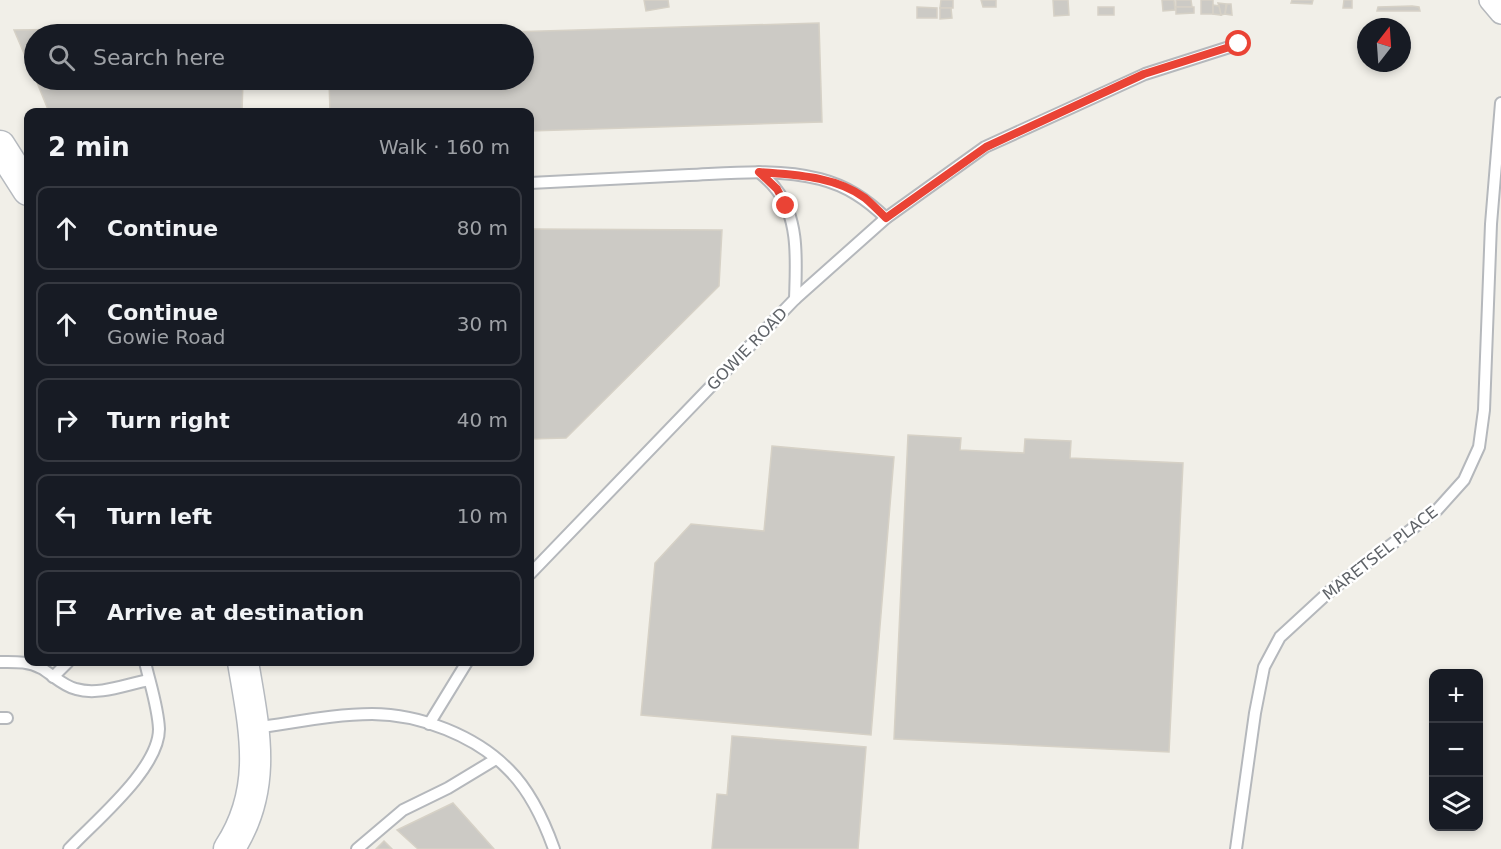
<!DOCTYPE html>
<meta charset="utf-8">
<style>
body{margin:0;font-family:"DejaVu Sans",sans-serif;background:#20242c;color:#f1f3f6}
.controls{position:absolute;right:18px;bottom:18px;display:grid;overflow:hidden;border-radius:12px;box-shadow:0 3px 9px #0003}
.controls button{width:54px;height:54px;display:grid;place-items:center;padding:0;border:0;border-bottom:2px solid #363941;background:#171b24;color:#f1f3f6;font:30px sans-serif}
.compass{position:absolute;left:1357px;top:18px;width:54px;height:54px;border-radius:50%;background:#171b24;box-shadow:0 3px 9px #0003;rotate:17deg}
.stop{position:absolute;width:18px;height:18px;margin:-14px;border:4px solid #ea4335;border-radius:50%;background:#fff}
.stop.end{background:#ea4335;border-color:#fff;box-shadow:0 2px 6px #0008}
.list{margin:0;padding:0;list-style:none}
h2{display:flex;justify-content:space-between;align-items:center;height:78px;margin:0;padding:0 24px;font-size:26px}
h2 small{font-size:20px;font-weight:400;color:#9ea1a6}
.list li{display:grid;grid-template-columns:39px 1fr auto;gap:18px;align-items:center;box-sizing:border-box;height:84px;margin:0 12px 12px;padding:0 12px;border:2px solid #363941;border-radius:12px}
.list b{display:block;font-size:22px;white-space:nowrap}
.list p{margin:0;font-size:20px;white-space:nowrap;color:#9ea1a6}
.list em{font-size:20px;font-style:normal;color:#9ea1a6}
.icon{flex:none;width:33px;height:33px;fill:none;stroke:currentColor;stroke-width:2;stroke-linecap:round;stroke-linejoin:round}
.map{position:relative;flex:none;width:1501px;height:849px;overflow:hidden}
.search{position:absolute;background:#171b24;box-shadow:0 3px 9px #0003;left:24px;top:24px;width:510px;height:66px;display:flex;align-items:center;gap:15px;box-sizing:border-box;padding:0 21px;border-radius:33px;color:#9ea1a6;font-size:22px}
.panel{position:absolute;background:#171b24;box-shadow:0 3px 9px #0003;left:24px;top:108px;width:510px;height:558px;border-radius:12px}
.map>svg:first-child{display:block}
.building{fill:#cccac5;stroke:#d6d1c6;stroke-width:1.5}
.lines{fill:none;stroke-linecap:round;stroke-linejoin:round}
.lane-casing{stroke:#b5b8bc;stroke-width:14}
.street-casing{stroke:#b5b8bc;stroke-width:24}
.secondary-casing{stroke:#b6babf;stroke-width:33}
.lane{stroke:#fff;stroke-width:10}
.street{stroke:#fff;stroke-width:21}
.secondary{stroke:#fff;stroke-width:30}
.route{stroke:#ea4335;stroke-width:8}
.labels{text-anchor:middle;dominant-baseline:central;stroke-width:5;stroke-linejoin:round;paint-order:stroke}
.street-label{font-size:16px;fill:#5f6368;stroke:#fff}
</style>
<div class="map">
<svg width="1501" height="849" viewBox="0 0 1501 849">
<rect width="100%" height="100%" fill="#f1efe8"/>
<g class="building">
<path d="M644 0H668L669 7 646 11Z"/>
<path d="M941 0H953V8H940Z"/>
<path d="M981 0H996V7H983Z"/>
<path d="M1053 0H1068L1069 15 1054 16Z"/>
<path d="M1162 0H1174L1175 10 1163 11Z"/>
<path d="M1176 0H1191L1192 7H1176Z"/>
<rect x="1201" y="0" width="12" height="14"/>
<path d="M1292 0H1313L1312 4 1291 3Z"/>
<path d="M1344 0H1352V8H1343Z"/>
<path d="M1218 3 1226 4 1225 14 1221 15Z"/>
<path d="M1227 4H1231L1232 15 1225 14Z"/>
<path d="M1213 5 1219 6 1221 15 1213 14Z"/>
<path d="M1412 6 1419 7 1420 11H1377L1378 7Z"/>
<path d="M917 7 937 8V18H917Z"/>
<rect x="1098" y="7" width="16" height="8"/>
<path d="M1176 7H1194V13L1176 14Z"/>
<path d="M940 8H951L952 18 940 19Z"/>
<path d="M819 23 822 122 530 131V112H330L329 80H524V34H444Z"/>
<path d="M244 27V34H34V77L14 30Z"/>
<path d="M36 80H243L242 112H49Z"/>
<path d="M530 229 722 230 719 286 566 438 530 439Z"/>
<path d="M908 435 961 438 960 450 1024 453 1025 439 1071 441 1070 458 1183 463 1169 752 894 739Z"/>
<path d="M772 446 894 457 871 735 641 715 655 563 691 524 764 531Z"/>
<path d="M732 736 866 747 858 849H712L717 794 727 795Z"/>
<path d="M453 803 494 849H418L397 830Z"/>
<path d="M384 841 392 849H376Z"/>
</g>
<g class="lines">
<defs>
<g id="lane">
<path d="M759 172C765 177 771 182 776 189 800 219 796 263 795 299"/>
<path d="M530 183C583 180 636 178 689 175 732 173 778 168 820 179 847 186 866 199 886 218"/>
<path d="M530 574 795 299 886 218 985 147 1145 74 1239 44"/>
<path d="M0 662C14 662 28 661 41 668 53 675 63 686 76 689 99 696 127 684 149 680"/>
<path d="M53 677 68 662"/>
<path d="M0 718H7"/>
<path d="M429 724 467 662"/>
<path d="M254 728C293 723 333 714 372 714 420 714 476 736 509 770 530 791 544 821 554 849"/>
<path d="M69 849C95 821 159 769 159 729 158 707 150 684 145 662"/>
<path d="M357 849 403 810 448 788 496 759"/>
<path d="M1236 849 1255 713 1264 667 1280 637 1330 591 1437 510 1464 480 1479 447 1484 410 1491 224 1501 103"/>
</g>
<path id="street" d="M1490 0 1501 13"/>
<g id="secondary">
<path d="M0 146 28 190"/>
<path d="M229 849C269 788 254 728 243 662"/>
</g>
</defs>
<use href="#lane" class="lane-casing"/>
<use href="#street" class="street-casing"/>
<use href="#secondary" class="secondary-casing"/>
<use href="#lane" class="lane"/>
<use href="#street" class="street"/>
<use href="#secondary" class="secondary"/>
</g>
<g class="lines">
<path class="route" d="M786 206 777 189 759 172C795 175 835 176 865 198 872 204 879 211 886 218L986 147 1144 74 1239 44"/>
</g>
<g class="labels">
<g class="street-label">
<text transform="translate(747 349) rotate(-46)">GOWIE ROAD</text>
<text transform="translate(1380 553) rotate(-38)">MARETSEL PLACE</text>
</g>
</g>
</svg>
<div class="controls">
<button>+</button>
<button>−</button>
<button><svg class="icon" aria-label="layers" viewBox="0 0 24 24"><path d="M12 4l9 5-9 5-9-5zM3 14l9 5 9-5"/></svg></button>
</div>
<svg class="compass" viewBox="-18 -18 36 36"><path d="M0-13l5 13h-10z" fill="#e53935"/><path d="M0 13l5-13h-10z" fill="#9ea1a6"/></svg>
<div class="stop" style="left:1239px;top:44px"></div>
<div class="stop end" style="left:786px;top:206px"></div>
<div class="search"><svg class="icon" aria-label="search" viewBox="0 0 24 24"><circle cx="10" cy="10" r="6"/><path d="M15 15l6 6"/></svg>Search here</div>
<section class="panel">
<h2>2 min<small>Walk · 160 m</small></h2>
<ul class="list">
<li><svg class="icon" aria-label="ahead" viewBox="0 0 24 24"><path d="M12 20V5M6 11l6-6 6 6"/></svg><div><b>Continue</b></div><em>80 m</em></li>
<li><svg class="icon" aria-label="ahead" viewBox="0 0 24 24"><path d="M12 20V5M6 11l6-6 6 6"/></svg><div><b>Continue</b><p>Gowie Road</p></div><em>30 m</em></li>
<li><svg class="icon" aria-label="right" viewBox="0 0 24 24"><path d="M7 20v-9h11M14 6l5 5-5 5"/></svg><div><b>Turn right</b></div><em>40 m</em></li>
<li><svg class="icon" aria-label="left" viewBox="0 0 24 24"><path d="M17 20v-9H6M10 6l-5 5 5 5"/></svg><div><b>Turn left</b></div><em>10 m</em></li>
<li><svg class="icon" aria-label="arrive" viewBox="0 0 24 24"><path d="M6 21V4h12l-3 4 3 4H6"/></svg><div><b>Arrive at destination</b></div></li>
</ul>
</section>
</div>
